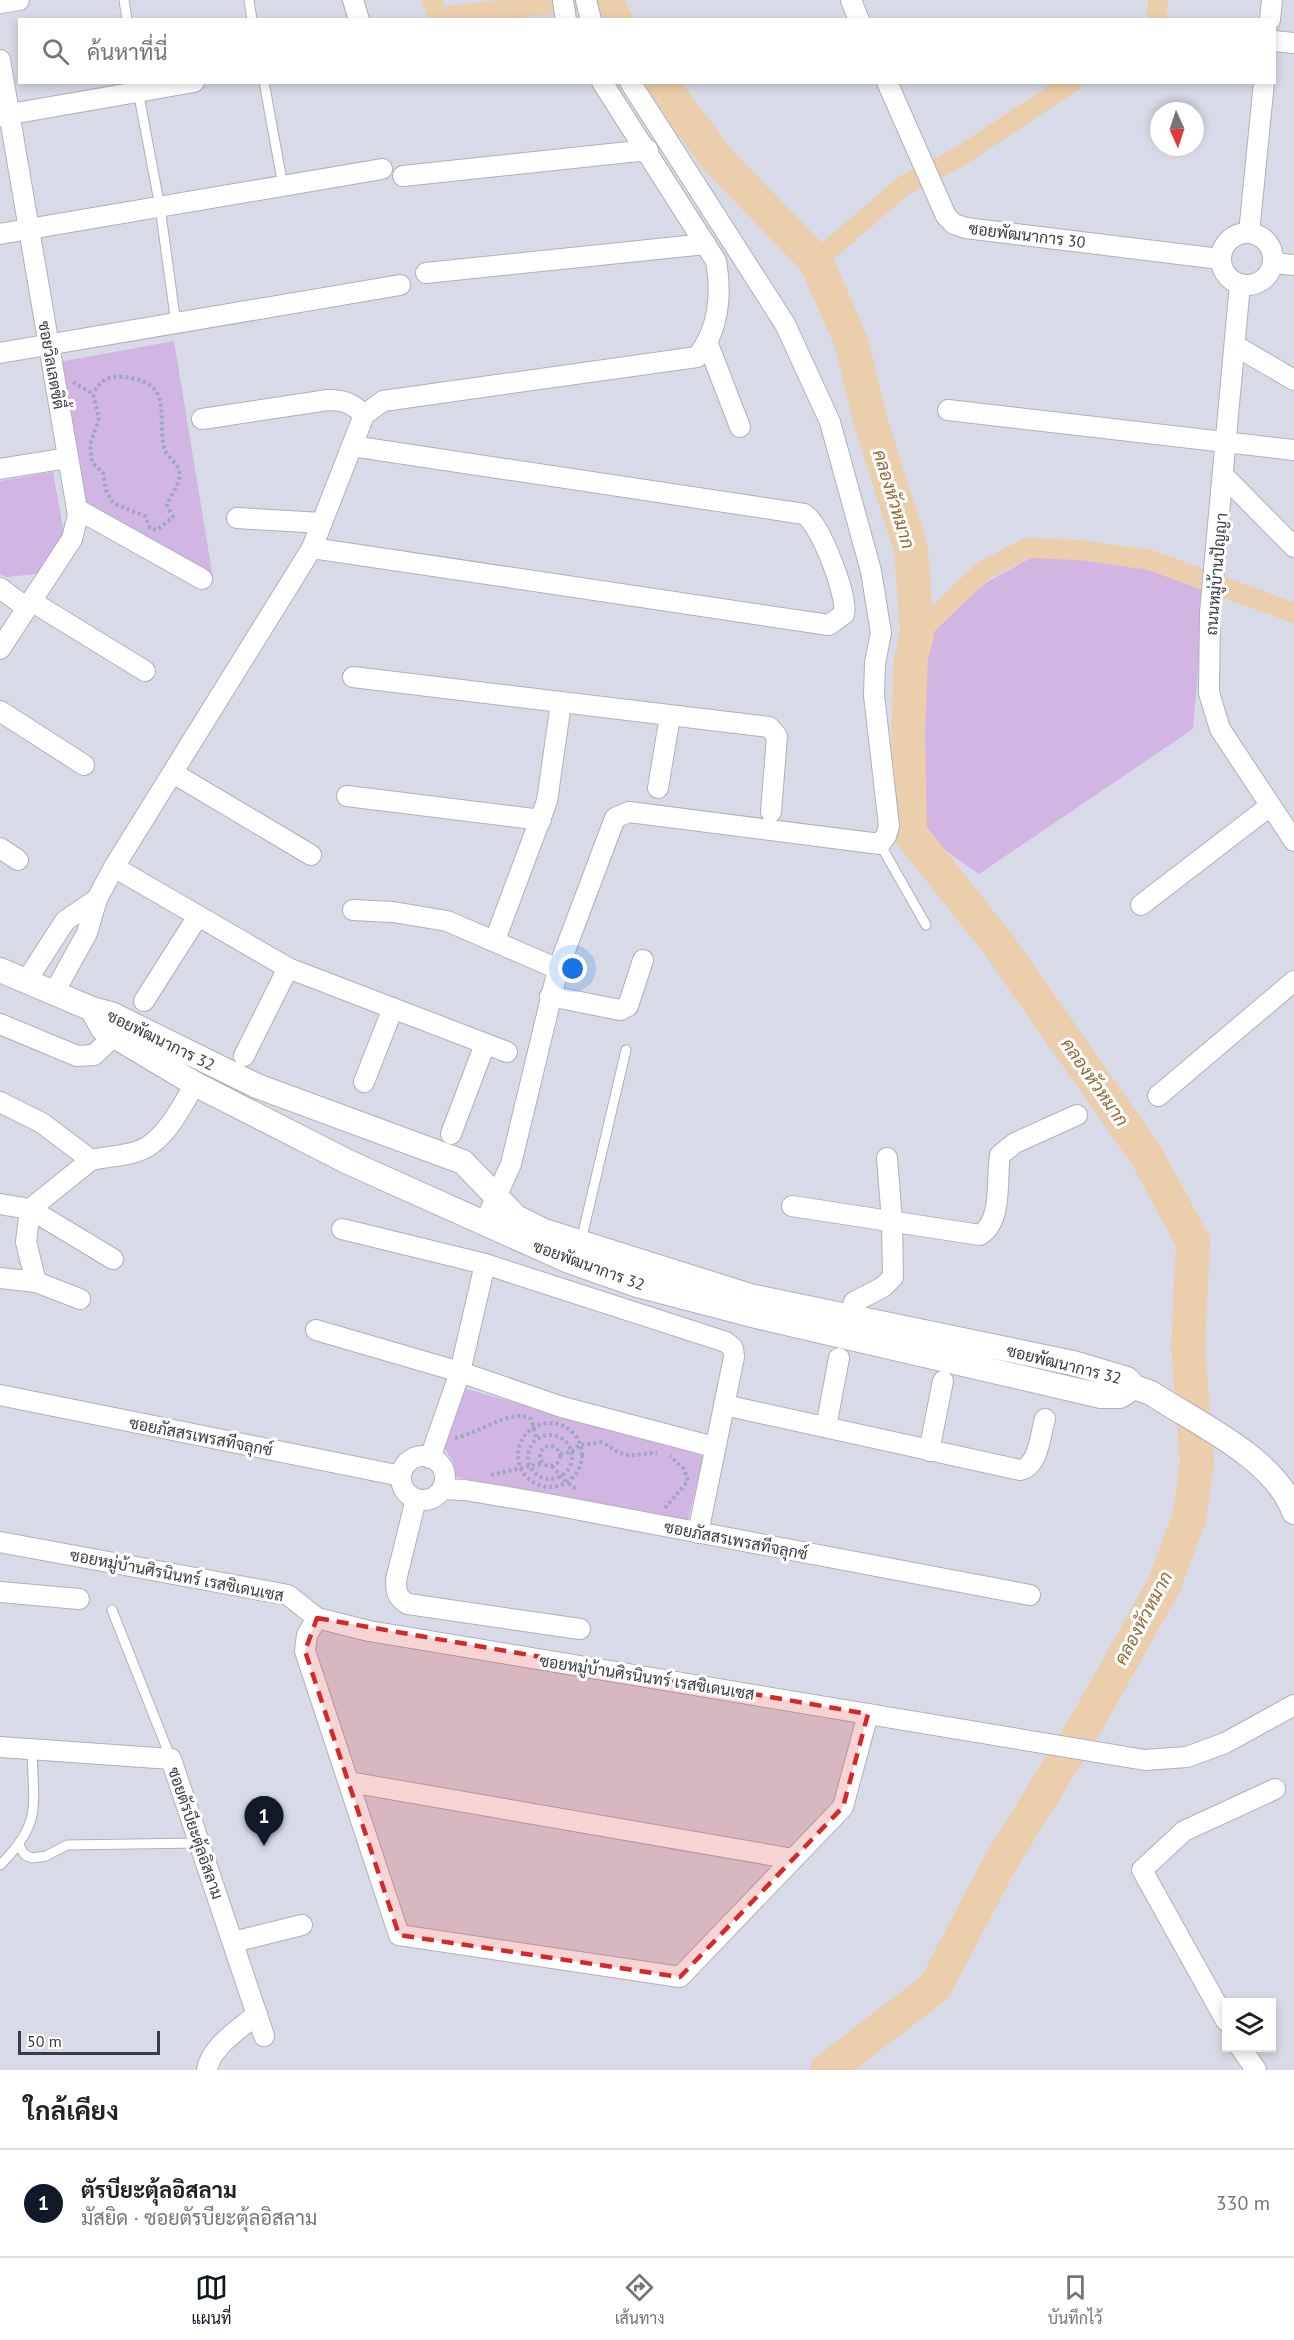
<!DOCTYPE html>
<html lang="th">
<meta charset="utf-8">
<style>
body{margin:0;font-family:"PT Sans",Sarabun,sans-serif;background:#f6f6f6;color:#222}
.controls{position:absolute;right:18px;bottom:18px;display:grid;overflow:hidden;border-radius:0px;box-shadow:0 3px 9px #0003}
.controls button{width:54px;height:54px;display:grid;place-items:center;padding:0;border:0;border-bottom:2px solid #e0e0e0;background:#fff;color:#222;font:30px sans-serif}
.compass{position:absolute;left:1150px;top:102px;width:54px;height:54px;border-radius:50%;background:#fff;box-shadow:0 3px 9px #0003;rotate:177deg}
.scale{position:absolute;left:18px;bottom:15px;width:142px;box-sizing:border-box;padding-left:6px;border:3px solid #383c47;border-top:0;font-size:16px;line-height:21px;white-space:nowrap;color:#383c47;-webkit-text-stroke:4px #fff;paint-order:stroke}
.you{position:absolute;left:573px;top:969px;width:21px;height:21px;margin:-15px;border:4px solid #fff;border-radius:50%;background:#1a73e8;box-shadow:0 0 0 9px #1a73e833}
.badge{display:grid;place-items:center;width:39px;height:39px;border-radius:50%;background:#111827;color:#fff;font-size:20px;font-weight:700}
.pin{position:absolute;translate:-50% -50px;filter:drop-shadow(0 2px 3px #0008)}
.pin::after{content:'';position:absolute;top:32px;width:21px;height:18px;background:inherit;clip-path:polygon(0 0,100% 0,50% 100%)}
.list{margin:0;padding:0;list-style:none}
h2{display:flex;justify-content:space-between;align-items:center;height:78px;margin:0;padding:0 24px;font-size:26px}
h2 small{font-size:20px;font-weight:400;color:#767676}
.list li{display:grid;grid-template-columns:39px 1fr auto;gap:18px;align-items:center;box-sizing:border-box;height:108px;padding:0 24px;border-top:2px solid #e0e0e0}
.list b{display:block;font-size:22px;white-space:nowrap}
.list p{margin:0;font-size:20px;white-space:nowrap;color:#767676}
.list em{font-size:20px;font-style:normal;color:#767676}
.icon{flex:none;width:33px;height:33px;fill:none;stroke:currentColor;stroke-width:2;stroke-linecap:round;stroke-linejoin:round}
.map{position:relative;flex:none;width:1294px;height:2070px;overflow:hidden}
.search{position:absolute;background:#fff;box-shadow:0 3px 9px #0003;left:18px;right:18px;top:18px;height:66px;display:flex;align-items:center;gap:15px;box-sizing:border-box;padding:0 21px;border-radius:0px;color:#767676;font-size:22px}
.sheet{height:186px;background:#fff}
nav{display:flex;justify-content:space-around;align-items:center;box-sizing:border-box;height:84px;border-top:2px solid #e0e0e0;background:#fff;font-size:16px;color:#767676}
nav a{display:grid;justify-items:center;gap:3px}
nav .on{color:#111827}
.map>svg:first-child{display:block}
.residential{fill:#d8dbe7;fill-rule:evenodd}
.green{fill:#d1b6e4}
.lines{fill:none;stroke-linecap:round;stroke-linejoin:round}
.canal{stroke:#ebceab;stroke-width:20}
.river{stroke:#ebceab;stroke-width:34}
.service-casing{stroke:#adb0be;stroke-width:11}
.minor-casing{stroke:#adb0be;stroke-width:22}
.tertiary-casing{stroke:#adb0be;stroke-width:26}
.path{stroke:#9fa6bf;stroke-width:4;stroke-dasharray:3 3;stroke-linecap:butt}
.service{stroke:#fff;stroke-width:9}
.minor{stroke:#fff;stroke-width:20}
.tertiary{stroke:#fff;stroke-width:24}
.marked{fill:#d62828;fill-opacity:0.2;stroke:#d62828;stroke-width:4.5;stroke-dasharray:12 8;stroke-linejoin:round}
.labels{text-anchor:middle;dominant-baseline:central;stroke-width:6;stroke-linejoin:round;paint-order:stroke}
.street-label{font-size:16px;fill:#383c47;stroke:#fff}
.water-label{font-size:18px;font-style:italic;fill:#946934;stroke:#fff}
</style>
<div class="map">
<svg width="1294" height="2070" viewBox="0 0 1294 2070">
<rect width="100%" height="100%" fill="#eaebf3"/>
<path class="residential" d="M0 0H1294V2070H0ZM20 20H1274V82H20ZM1159 111H1195V147H1159ZM1226 2002H1272V2048H1226Z"/>
<g class="green">
<path d="M174 341 213 578 82 505 54 363Z"/>
<path d="M53 472 64 533 37 574 6 577 0 574V481Z"/>
<path d="M1047 549 1206 580 1193 729 979 874 922 834 908 733 925 627 989 581Z"/>
<path d="M463 1388 704 1456 687 1524 456 1477 453 1462 443 1446Z"/>
</g>
<g class="lines">
<g class="canal">
<path d="M432 0 438 17 587 0"/>
<path d="M1156 20 1158 0"/>
<path d="M816 261 903 186 959 157 1072 82"/>
<path d="M917 634 983 571 1027 548 1080 550 1150 560 1294 613"/>
</g>
<g class="river">
<path d="M605 0 616 20"/>
<path d="M660 82 718 160 816 261 852 344 870 420 911 549 917 634 911 657 908 733 910 833 998 944 1146 1155 1193 1242 1188 1347 1197 1463 1189 1518 1164 1585 1086 1724 1000 1863 935 1987 827 2070"/>
</g>
<defs>
<g id="service">
<path d="M124 0 127 20"/>
<path d="M249 0 252 20"/>
<path d="M264 82 283 186"/>
<path d="M138 91 160 207 176 324"/>
<path d="M880 844 926 925"/>
<path d="M581 1241 626 1050"/>
<path d="M112 1610 171 1759"/>
<path d="M19 1846 25 1855 32 1858 46 1856 67 1845 199 1843"/>
<path d="M0 1865C43 1823 33 1805 32 1749"/>
</g>
<g id="minor">
<path d="M353 0 359 20"/>
<path d="M563 0 566 20"/>
<path d="M586 0 591 20"/>
<path d="M851 0 859 20"/>
<path d="M0 3 19 0"/>
<path d="M1270 20 1272 0"/>
<path d="M1274 41 1294 43"/>
<path d="M0 60 78 515 72 539 0 649"/>
<path d="M887 82 946 216 954 224 966 228 1220 259"/>
<path d="M0 116 194 82"/>
<path d="M403 176 648 150"/>
<circle cx="1247" cy="259" r="26"/>
<path d="M1249 233 1264 82"/>
<path d="M0 234 382 169"/>
<path d="M1273 263 1294 265"/>
<path d="M426 273 706 244"/>
<path d="M1240 284 1210 613 1209 693 1220 729 1294 841"/>
<path d="M708 344 740 427"/>
<path d="M1236 346 1294 380"/>
<path d="M0 353 400 285"/>
<path d="M948 410 1294 450"/>
<path d="M202 419 328 400C344 400 352 403 364 415"/>
<path d="M0 469 68 458"/>
<path d="M1224 476 1294 547"/>
<path d="M77 509 202 579"/>
<path d="M237 518 322 523"/>
<path d="M312 548 829 625 844 614C848 596 820 523 804 514L352 446"/>
<path d="M0 588 27 608"/>
<path d="M31 601 145 671"/>
<path d="M353 677 769 727 777 736 771 812"/>
<path d="M0 711 84 765"/>
<path d="M173 773 311 855"/>
<path d="M658 788 670 716"/>
<path d="M347 796 541 820"/>
<path d="M0 848 18 860"/>
<path d="M114 867 288 968 507 1052"/>
<path d="M1141 905 1270 806"/>
<path d="M353 910 393 912 447 921 558 969"/>
<path d="M495 940 547 801 561 703"/>
<path d="M27 980 65 921 97 899"/>
<path d="M55 991 87 933 97 899 114 867 312 548 364 415 383 401 697 357C719 330 722 294 716 261L602 82"/>
<path d="M550 996 620 1010 628 1006 643 960"/>
<path d="M144 1001 198 916"/>
<path d="M0 1024 77 1056 94 1055 114 1036"/>
<path d="M244 1056 288 968"/>
<path d="M364 1082 393 1008"/>
<path d="M1158 1096 1294 981"/>
<path d="M0 1102 42 1123 91 1160C109 1156 135 1156 150 1145 170 1131 183 1104 195 1084"/>
<path d="M451 1134 485 1044"/>
<path d="M0 1204 30 1209 113 1259"/>
<path d="M792 1206 980 1235C1003 1221 996 1180 1000 1155L1015 1143 1077 1115"/>
<path d="M484 1224 511 1164 558 969 615 818 629 812 880 844 886 836 889 826 874 695 875 663 881 633 871 571 830 422 785 324 630 82"/>
<path d="M342 1229 485 1264 726 1342 733 1348 734 1357 698 1533"/>
<path d="M0 1278 36 1282"/>
<path d="M80 1299 36 1282 26 1242 30 1209 91 1160"/>
<path d="M849 1318 854 1302 883 1287 893 1277 892 1221 887 1158"/>
<path d="M316 1330 460 1372 562 1407 714 1447"/>
<path d="M0 1395 401 1476"/>
<path d="M724 1405 1020 1470C1039 1466 1040 1435 1045 1419"/>
<path d="M826 1427 839 1358"/>
<path d="M929 1451 943 1381"/>
<circle cx="423" cy="1478" r="22"/>
<path d="M430 1458 460 1372 485 1264"/>
<path d="M442 1489 465 1490 543 1503 1030 1595"/>
<path d="M416 1499 396 1580C396 1592 397 1598 408 1604L580 1629"/>
<path d="M0 1542 288 1595 317 1618 369 1631 1145 1760 1187 1757 1225 1743 1294 1705"/>
<path d="M0 1592 79 1599"/>
<path d="M317 1618 307 1635 305 1651 399 1935 680 1977 843 1807 868 1714"/>
<path d="M0 1747 171 1759 264 2036"/>
<path d="M349 1782 793 1859"/>
<path d="M233 1942 302 1925"/>
<path d="M1226 2021 1142 1870 1184 1831 1275 1789"/>
<path d="M1241 2048 1256 2070"/>
<path d="M207 2070C210 2047 241 2028 257 2014"/>
</g>
<g id="tertiary">
<path d="M0 970 92 1009 111 1014 257 1086 463 1162 516 1217 544 1231 750 1296 1073 1363 1127 1379 1134 1387 1120 1396H1101L752 1315 637 1285 569 1261 348 1162 195 1084 103 1029 92 1009"/>
<path d="M1134 1387 1151 1393C1198 1424 1275 1458 1294 1512"/>
</g>
</defs>
<use href="#service" class="service-casing"/>
<use href="#minor" class="minor-casing"/>
<use href="#tertiary" class="tertiary-casing"/>
<g class="path">
<path d="M73 382 93 394 99 418 90 445 92 462 103 473 106 490 113 503 145 516 150 528 157 530 173 517 167 505C171 494 182 482 179 471 177 462 166 456 164 448 157 412 174 381 122 377 108 375 99 382 93 394"/>
<circle cx="550" cy="1455" r="32"/>
<circle cx="550" cy="1457" r="22"/>
<path d="M455 1438C477 1434 514 1407 531 1419L537 1439"/>
<circle cx="550" cy="1456" r="10"/>
<path d="M560 1454 571 1452 580 1445 602 1442C631 1461 626 1454 657 1453"/>
<path d="M552 1466 566 1482 578 1490"/>
<path d="M491 1475 543 1463"/>
<path d="M665 1508 688 1481 684 1469 670 1456"/>
</g>
<use href="#service" class="service"/>
<use href="#minor" class="minor"/>
<use href="#tertiary" class="tertiary"/>
</g>
<path class="marked" d="M317 1618 868 1714 843 1807 680 1977 399 1935 305 1651Z"/>
<g class="labels">
<g class="street-label">
<text transform="translate(1027 235) rotate(7)">ซอยพัฒนาการ 30</text>
<text transform="translate(52 365) rotate(80)">ซอยวิลเลตซิตี้</text>
<text transform="translate(1216 574) rotate(-85)">ถนนหมู่บ้านปัญญา</text>
<text transform="translate(161 1040) rotate(26)">ซอยพัฒนาการ 32</text>
<text transform="translate(589 1265) rotate(20)">ซอยพัฒนาการ 32</text>
<text transform="translate(1064 1364) rotate(14)">ซอยพัฒนาการ 32</text>
<text transform="translate(201 1436) rotate(11)">ซอยภัสสรเพรสทีจลุกซ์</text>
<text transform="translate(736 1540) rotate(11)">ซอยภัสสรเพรสทีจลุกซ์</text>
<text transform="translate(177 1575) rotate(11)">ซอยหมู่บ้านศิรนินทร์ เรสซิเดนเซส</text>
<text transform="translate(647 1677) rotate(9)">ซอยหมู่บ้านศิรนินทร์ เรสซิเดนเซส</text>
<text transform="translate(196 1833) rotate(71)">ซอยตัรบียะตุ้ลอิสลาม</text>
</g>
<g class="water-label">
<text transform="translate(894 499) rotate(73)">คลองหัวหมาก</text>
<text transform="translate(1095 1082) rotate(55)">คลองหัวหมาก</text>
<text transform="translate(1143 1618) rotate(-62)">คลองหัวหมาก</text>
</g>
</g>
</svg>
<div class="controls">
<button><svg class="icon" aria-label="layers" viewBox="0 0 24 24"><path d="M12 4l9 5-9 5-9-5zM3 14l9 5 9-5"/></svg></button>
</div>
<svg class="compass" viewBox="-18 -18 36 36"><path d="M0-13l5 13h-10z" fill="#e53935"/><path d="M0 13l5-13h-10z" fill="#767676"/></svg>
<div class="scale">50 m</div>
<div class="you"></div>
<div class="pin badge" style="left:264px;top:1846px">1</div>
<div class="search"><svg class="icon" aria-label="search" viewBox="0 0 24 24"><circle cx="10" cy="10" r="6"/><path d="M15 15l6 6"/></svg>ค้นหาที่นี่</div>
</div>
<section class="sheet">
<h2>ใกล้เคียง<small></small></h2>
<ul class="list">
<li><span class="badge">1</span><div><b>ตัรบียะตุ้ลอิสลาม</b><p>มัสยิด · ซอยตัรบียะตุ้ลอิสลาม</p></div><em>330 m</em></li>
</ul>
</section>
<nav>
<a class="on"><svg class="icon" aria-label="map" viewBox="0 0 24 24"><path d="M3 6l6-2 6 2 6-2v14l-6 2-6-2-6 2zM9 4v14M15 6v14"/></svg>แผนที่</a>
<a><svg class="icon" aria-label="directions" viewBox="0 0 24 24"><path d="M12 3l9 9-9 9-9-9zM9 14v-3h6M13 9l2 2-2 2"/></svg>เส้นทาง</a>
<a><svg class="icon" aria-label="saved" viewBox="0 0 24 24"><path d="M7 4h10v16l-5-4-5 4z"/></svg>บันทึกไว้</a>
</nav>
